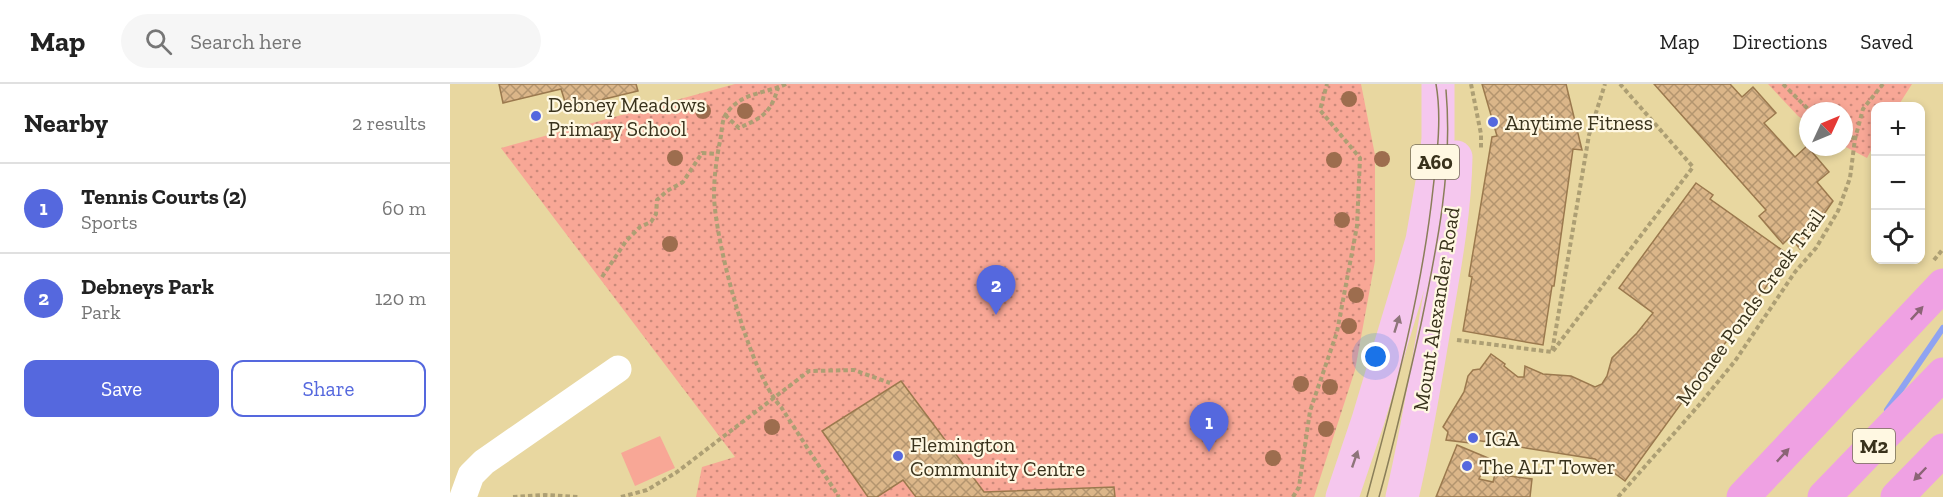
<!DOCTYPE html>
<meta charset="utf-8">
<style>
body{margin:0;font-family:"Zilla Slab",serif;background:#f6f6f6;color:#222}
.controls{position:absolute;right:18px;top:18px;display:grid;overflow:hidden;border-radius:12px;box-shadow:0 3px 9px #0003}
.controls button{width:54px;height:54px;display:grid;place-items:center;padding:0;border:0;border-bottom:2px solid #e0e0e0;background:#fff;color:#222;font:30px sans-serif}
.compass{position:absolute;left:1349px;top:18px;width:54px;height:54px;border-radius:50%;background:#fff;box-shadow:0 3px 9px #0003;rotate:46deg}
.you{position:absolute;left:926px;top:273px;width:21px;height:21px;margin:-15px;border:4px solid #fff;border-radius:50%;background:#1a73e8;box-shadow:0 0 0 9px #1a73e833}
.badge{display:grid;place-items:center;width:39px;height:39px;border-radius:50%;background:#5568de;color:#fff;font-size:20px;font-weight:700}
.pin{position:absolute;translate:-50% -50px;filter:drop-shadow(0 2px 3px #0008)}
.pin::after{content:'';position:absolute;top:32px;width:21px;height:18px;background:inherit;clip-path:polygon(0 0,100% 0,50% 100%)}
.list{margin:0;padding:0;list-style:none}
h2{display:flex;justify-content:space-between;align-items:center;height:78px;margin:0;padding:0 24px;font-size:26px}
h2 small{font-size:20px;font-weight:400;color:#767676}
.list li{display:grid;grid-template-columns:39px 1fr auto;gap:18px;align-items:center;box-sizing:border-box;height:90px;padding:0 24px;border-top:2px solid #e0e0e0}
.list b{display:block;font-size:22px;white-space:nowrap}
.list p{margin:0;font-size:20px;white-space:nowrap;color:#767676}
.list em{font-size:20px;font-style:normal;color:#767676}
.actions{display:flex;gap:12px;padding:18px 24px}
.actions a{flex:1;padding:14px 0;border:2px solid #5568de;border-radius:12px;text-align:center;font-size:21px;color:#5568de}
.actions .main{background:#5568de;color:#fff}
.icon{flex:none;width:33px;height:33px;fill:none;stroke:currentColor;stroke-width:2;stroke-linecap:round;stroke-linejoin:round}
.map{position:relative;flex:none;width:1493px;height:413px;overflow:hidden}
header{display:flex;align-items:center;gap:36px;box-sizing:border-box;height:84px;padding:0 30px;background:#fff;border-bottom:2px solid #e0e0e0}
header strong{font-size:28px}
nav{display:flex;gap:33px;margin-inline-start:auto;font-size:21px}
.search{width:420px;height:54px;background:#f6f6f6;display:flex;align-items:center;gap:15px;box-sizing:border-box;padding:0 21px;border-radius:33px;color:#767676;font-size:22px}
main{display:flex}
aside{flex:1;background:#fff}
.map>svg:first-child{display:block}
.grass{fill:#f8a796}
.park{fill:url(#park-dots)}
.lines{fill:none;stroke-linecap:round;stroke-linejoin:round}
.stream{stroke:#8fa3f2;stroke-width:6}
.building{fill:url(#building-cross-hatch);stroke:#9b794e;stroke-width:1.5}
.path{stroke:#ad9f74;stroke-width:4;stroke-dasharray:4.5 3;stroke-linecap:butt}
.minor{stroke:#fff;stroke-width:27}
.major{stroke:#f5c7ee;stroke-width:33}
.highway{stroke:#efa1e3;stroke-width:33}
.tram{stroke:#8a7e59;stroke-width:1.5}
.tree{fill:#9d6d4e}
.oneway{fill:#8b6476}
.oneway2{fill:#8e757a}
.poi-dot{fill:#5568de;stroke:#fff8e2;stroke-width:2}
.labels{text-anchor:middle;dominant-baseline:central;stroke-width:4.5;stroke-linejoin:round;paint-order:stroke}
.shield{fill:#fff8e2;stroke:#746d57;stroke-width:1.5}
.shield-label{font-size:20px;font-weight:bold;fill:#39321c}
.poi-label{font-size:21px;fill:#39321c;stroke:#fff8e2;text-anchor:start}
.street-label{font-size:21px;fill:#39321c;stroke:#fff8e2}
</style>
<header>
<strong>Map</strong>
<div class="search"><svg class="icon" aria-label="search" viewBox="0 0 24 24"><circle cx="10" cy="10" r="6"/><path d="M15 15l6 6"/></svg>Search here</div>
<nav><a>Map</a><a>Directions</a><a>Saved</a></nav>
</header>
<main>
<aside>
<h2>Nearby<small>2 results</small></h2>
<ul class="list">
<li><span class="badge">1</span><div><b>Tennis Courts (2)</b><p>Sports</p></div><em>60 m</em></li>
<li><span class="badge">2</span><div><b>Debneys Park</b><p>Park</p></div><em>120 m</em></li>
</ul>
<div class="actions"><a class="main">Save</a><a>Share</a></div>
</aside>
<div class="map">
<svg width="1493" height="413" viewBox="0 0 1493 413">
<defs>
<pattern id="park-dots" width="8" height="8" patternUnits="userSpaceOnUse" patternTransform="scale(1.5)"><rect width="8" height="8" fill="#f8a796"/><path d="M2 2h.1M6 6h.1" fill="none" stroke="#ca897a" stroke-width="1.8" stroke-linecap="round"/></pattern>
<pattern id="building-cross-hatch" width="8" height="8" patternUnits="userSpaceOnUse" patternTransform="scale(1.5)"><rect width="8" height="8" fill="#dbb689"/><path d="M0 0l8 8M0 8l8-8" fill="none" stroke="#b3956f"/></pattern>
</defs>
<rect width="100%" height="100%" fill="#e8d7a0"/>
<path class="grass" d="M210 352 225 384 185 402 171 369Z"/>
<g class="park">
<path d="M285 0H911L925 71V177L905 286 864 413H246L252 383 285 373 51 64Z"/>
<path d="M1318 0H1462L1448 22H1426L1425 59 1417 74 1394 62V27H1358V39L1348 32Z"/>
</g>
<g class="lines">
<path class="stream" d="M1437 326 1493 244"/>
</g>
<g class="building">
<path d="M49 0H186L188 7 117 24 111 5 53 19Z"/>
<path d="M1032 0H1116L1132 66 1123 65 1104 202H1102L1093 261 1013 247 1022 193 1019 192 1042 53 1047 52Z"/>
<path d="M1204 0H1280L1292 13 1303 3 1326 29 1314 39 1345 73 1357 62 1379 88 1367 98 1383 117 1350 165 1340 153 1333 160 1309 132 1316 126Z"/>
<path d="M1246 99 1263 111 1260 115 1339 171 1175 397 1145 375 1025 356 1020 359 996 356 998 348 993 343 1014 308 1018 292 1023 286 1030 285 1041 270 1055 280 1054 282 1068 293H1074L1075 282 1093 290 1121 292 1145 303 1152 300 1157 292 1162 274 1187 249 1203 229 1169 204Z"/>
<path d="M451 297 534 408 664 403 665 413H466L453 396 427 413H418L372 347Z"/>
<path d="M1007 361 1038 374 1029 395 1043 398 1045 390 1082 395 1080 413H986Z"/>
</g>
<g class="lines">
<g class="path">
<path d="M336 0C315 10 291 8 276 30 272 36 272 45 271 52 267 71 264 92 264 111 265 158 300 290 331 323L389 413"/>
<path d="M1021 0 1031 50V64"/>
<path d="M1333 0 1360 27"/>
<path d="M275 31 289 44C313 33 320 30 328 4"/>
<path d="M1394 49 1405 55"/>
<path d="M1484 176 1493 165"/>
<path d="M152 193 176 157 190 143 201 138 206 130 207 116 217 107 233 98 252 69 267 70"/>
<path d="M1007 256 1102 268 1139 51 1155 0"/>
<path d="M1103 267 1243 83 1170 0"/>
<path d="M63 413 95 411 129 413"/>
<path d="M171 413 197 406 227 388 359 287 404 286 440 299"/>
<path d="M843 413 849 403 860 327 887 248 907 142 910 74 870 26 877 0"/>
<path d="M1168 413 1249 321 1285 277 1345 188 1366 164 1388 127 1400 94 1405 55 1413 25 1433 0"/>
</g>
<path class="minor" d="M13 413 21 391 34 378 168 285"/>
<g class="major">
<path d="M892 413 918 336 972 156 985 81 988 55V0"/>
<path d="M952 413C965 359 974 305 983 251 993 192 1005 132 1006 73"/>
</g>
<g class="highway">
<path d="M1293 413 1493 201"/>
<path d="M1374 413 1493 290"/>
<path d="M1447 413 1493 366"/>
</g>
<g class="tram">
<path d="M917 413C944 312 972 209 983 105 987 71 992 34 986 0"/>
<path d="M929 413C945 356 958 298 971 240 987 163 1003 86 996 6"/>
</g>
</g>
<g class="tree">
<circle cx="899" cy="15" r="8"/>
<circle cx="253" cy="27" r="8"/>
<circle cx="295" cy="27" r="8"/>
<circle cx="157" cy="48" r="8"/>
<circle cx="225" cy="74" r="8"/>
<circle cx="932" cy="75" r="8"/>
<circle cx="884" cy="76" r="8"/>
<circle cx="892" cy="136" r="8"/>
<circle cx="220" cy="160" r="8"/>
<circle cx="906" cy="211" r="8"/>
<circle cx="899" cy="242" r="8"/>
<circle cx="851" cy="300" r="8"/>
<circle cx="880" cy="303" r="8"/>
<circle cx="322" cy="343" r="8"/>
<circle cx="876" cy="345" r="8"/>
<circle cx="823" cy="374" r="8"/>
</g>
<defs><path id="oneway-solid" d="M-6-.8H1V-3.2L6.5 0L1 3.2V.8H-6Z" transform="scale(1.5)"/></defs>
<g class="oneway">
<use href="#oneway-solid" transform="translate(1467 229) rotate(-47)"/>
<use href="#oneway-solid" transform="translate(1333 371) rotate(-47)"/>
<use href="#oneway-solid" transform="translate(1470 390) rotate(134)"/>
</g>
<g class="oneway2">
<use href="#oneway-solid" transform="translate(947 240) rotate(-73)"/>
<use href="#oneway-solid" transform="translate(905 375) rotate(-71)"/>
</g>
<g class="poi-dot">
<circle cx="86" cy="32" r="6"/>
<circle cx="1043" cy="38" r="6"/>
<circle cx="1023" cy="354" r="6"/>
<circle cx="448" cy="372" r="6"/>
<circle cx="1017" cy="382" r="6"/>
</g>
<g class="labels">
<g class="shield">
<rect x="961" y="61" width="48" height="34" rx="4.5"/>
<rect x="1403" y="345" width="42" height="34" rx="4.5"/>
</g>
<g class="shield-label">
<text x="985" y="78">A60</text>
<text x="1424" y="362">M2</text>
</g>
<g class="poi-label">
<text x="98" y="20">Debney Meadows<tspan x="98" dy="24">Primary School</tspan></text>
<text x="1055" y="38">Anytime Fitness</text>
<text x="1035" y="354">IGA</text>
<text x="460" y="360">Flemington<tspan x="460" dy="24">Community Centre</tspan></text>
<text x="1029" y="382">The ALT Tower</text>
</g>
<g class="street-label">
<text transform="translate(1300 223) rotate(-54)">Moonee Ponds Creek Trail</text>
<text transform="translate(986 225) rotate(-81)">Mount Alexander Road</text>
</g>
</g>
</svg>
<div class="controls">
<button>+</button>
<button>−</button>
<button><svg class="icon" aria-label="locate" viewBox="0 0 24 24"><circle cx="12" cy="12" r="6"/><path d="M12 2v4M12 18v4M2 12h4M18 12h4"/></svg></button>
</div>
<svg class="compass" viewBox="-18 -18 36 36"><path d="M0-13l5 13h-10z" fill="#e53935"/><path d="M0 13l5-13h-10z" fill="#767676"/></svg>
<div class="you"></div>
<div class="pin badge" style="left:759px;top:368px">1</div>
<div class="pin badge" style="left:546px;top:231px">2</div>
</div>
</main>
